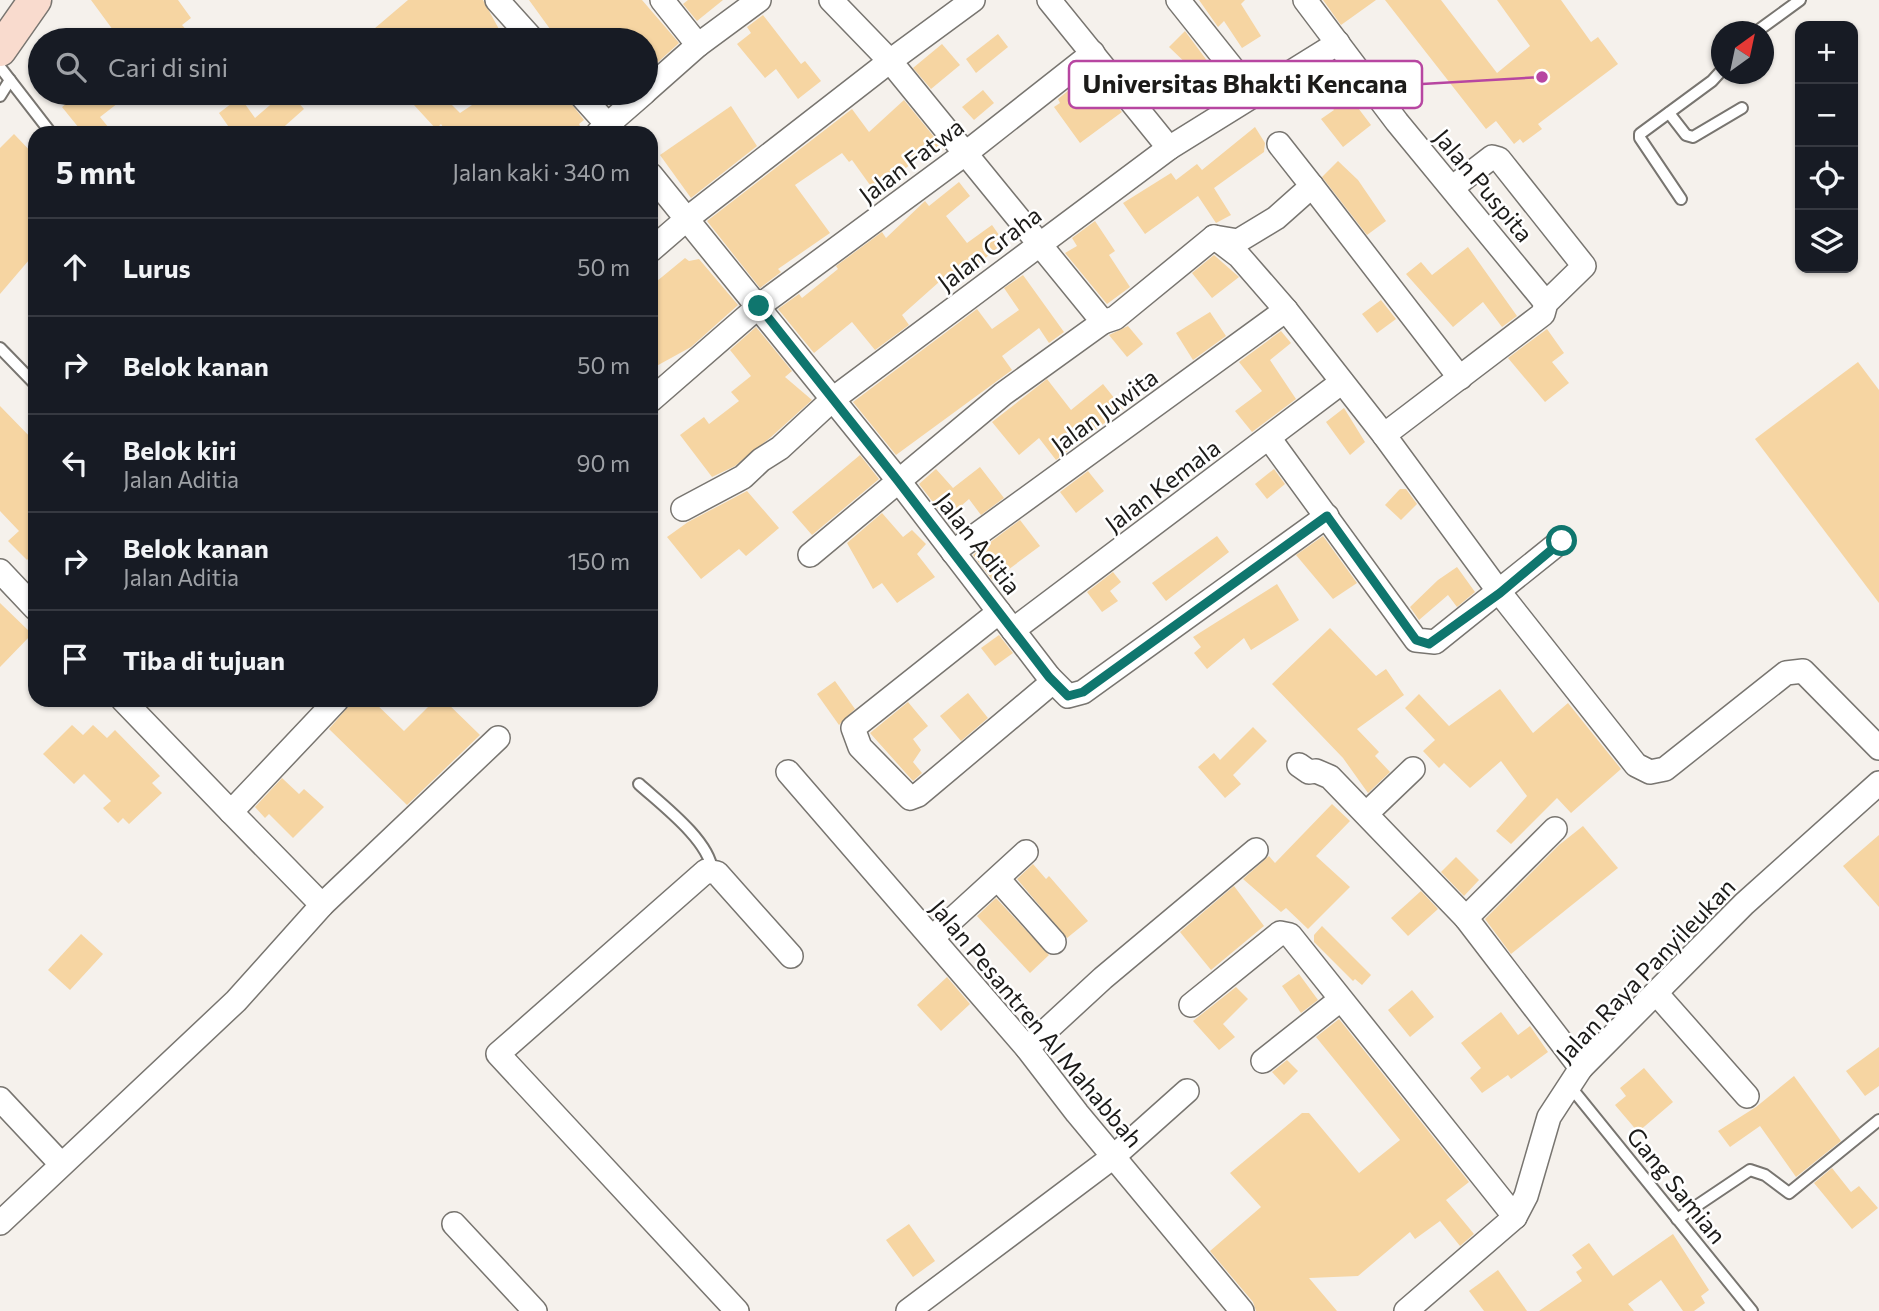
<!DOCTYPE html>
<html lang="id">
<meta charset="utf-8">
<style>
body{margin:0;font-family:Commissioner,sans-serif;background:#242831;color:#f1f3f6}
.controls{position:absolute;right:21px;top:21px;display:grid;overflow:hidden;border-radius:14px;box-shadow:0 2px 5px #0004}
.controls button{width:63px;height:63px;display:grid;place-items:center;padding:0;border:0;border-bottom:2px solid #363941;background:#171b24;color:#f1f3f6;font:35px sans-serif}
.compass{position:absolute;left:1711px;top:21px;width:63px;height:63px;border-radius:50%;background:#171b24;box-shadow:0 2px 5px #0004;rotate:33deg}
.stop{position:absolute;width:21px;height:21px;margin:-16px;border:5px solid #0f766e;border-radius:50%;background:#fff}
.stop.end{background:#0f766e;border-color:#fff;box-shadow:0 2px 7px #0008}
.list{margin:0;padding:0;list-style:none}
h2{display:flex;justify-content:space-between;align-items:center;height:91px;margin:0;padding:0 28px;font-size:30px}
h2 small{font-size:23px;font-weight:400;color:#9ea1a6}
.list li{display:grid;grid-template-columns:46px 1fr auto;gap:21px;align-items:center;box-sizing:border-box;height:98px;padding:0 28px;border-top:2px solid #363941}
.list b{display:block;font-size:26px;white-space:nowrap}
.list p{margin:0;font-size:23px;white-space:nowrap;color:#9ea1a6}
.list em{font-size:23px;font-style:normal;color:#9ea1a6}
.icon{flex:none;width:38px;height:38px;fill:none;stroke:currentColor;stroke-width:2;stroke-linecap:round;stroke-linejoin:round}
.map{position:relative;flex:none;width:1879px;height:1311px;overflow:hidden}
.search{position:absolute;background:#171b24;box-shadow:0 2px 5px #0004;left:28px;top:28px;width:630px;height:77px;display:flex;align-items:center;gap:18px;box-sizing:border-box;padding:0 24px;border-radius:38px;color:#9ea1a6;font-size:26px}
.panel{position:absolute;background:#171b24;box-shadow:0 2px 5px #0004;left:28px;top:126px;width:630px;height:581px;border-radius:21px}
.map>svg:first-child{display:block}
.building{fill:#f6d5a2}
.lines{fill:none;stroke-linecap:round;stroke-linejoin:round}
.lane-casing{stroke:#787570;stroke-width:14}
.street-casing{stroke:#787570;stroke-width:26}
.secondary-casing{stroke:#787570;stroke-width:35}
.lane{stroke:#fff;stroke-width:10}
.street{stroke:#fff;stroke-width:23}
.secondary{stroke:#f9dbce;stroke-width:32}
.route{stroke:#0f766e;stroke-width:9}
.labels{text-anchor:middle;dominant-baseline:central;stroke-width:5;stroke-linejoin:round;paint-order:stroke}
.street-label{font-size:24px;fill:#1c1b19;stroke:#fff}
.leader{fill:none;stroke:#b746a1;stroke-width:2.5}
.callout-dot{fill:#b746a1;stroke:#fff;stroke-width:2.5}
.callout{fill:#fff;stroke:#b746a1;stroke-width:2.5}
.callout-label{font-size:26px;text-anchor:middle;font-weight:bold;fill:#1c1b19}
</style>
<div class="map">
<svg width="1879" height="1311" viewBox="0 0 1879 1311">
<rect width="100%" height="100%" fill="#f5f1ec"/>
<g class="building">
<path d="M91 0H178L191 18 182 25 195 40H100L113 30Z"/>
<path d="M408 0H483L505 40H361Z"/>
<path d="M529 0H642L679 43 646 73V40H558Z"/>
<path d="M688 0H723L697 21 683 4Z"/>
<path d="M1199 0H1245L1241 4 1261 36 1242 48 1224 21 1218 27Z"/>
<path d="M1323 0H1376L1341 25Z"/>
<path d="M1385 0H1441L1497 73 1530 46 1497 0H1561L1591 42 1598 37 1618 64 1538 124 1542 129 1523 143 1520 139 1514 144 1496 121 1486 129Z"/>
<path d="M763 15 801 64 805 61 821 81 798 99 776 69 765 78 737 44 751 33 747 27Z"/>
<path d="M1185 31 1231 93 1206 109 1184 76 1193 70 1169 47Z"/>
<path d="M998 34 1008 47 976 73 966 59Z"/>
<path d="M942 44 960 65 931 89 913 68Z"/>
<path d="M1333 75 1371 125 1343 147 1321 119 1334 110 1317 87Z"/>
<path d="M1094 80 1122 112 1080 143 1054 107 1060 103 1058 99 1069 90 1074 95Z"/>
<path d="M983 90 994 103 974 120 962 107Z"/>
<path d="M80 93H131L100 117 113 133H83L62 107Z"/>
<path d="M284 93H290L304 109 277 133H233L219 113 240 97 255 118Z"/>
<path d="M403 93H440L460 113 481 99 484 103 500 93H546L551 101 563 93 584 120 579 124 584 133H447L441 124 436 129Z"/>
<path d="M904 100 944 149 920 157 875 192 852 160 849 162 842 153 795 185 830 233 778 269 781 272 760 288 707 221 852 109 869 132Z"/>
<path d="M731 106 757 146 691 198 660 155Z"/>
<path d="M1255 127 1265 143 1264 152 1214 188 1231 215 1216 223 1198 196 1145 234 1123 203 1171 173 1176 180 1197 164 1202 170Z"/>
<path d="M14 134 35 156V253L0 294V148Z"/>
<path d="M1338 161 1358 180 1386 221 1367 235 1322 177Z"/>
<path d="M959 182 970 196 946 216 967 243 992 225 1004 242 947 291 939 282 902 315 909 325 875 350 852 322 814 353 778 309 799 294 802 298 838 269 836 266 882 232 886 238 925 201 929 206Z"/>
<path d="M1095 221 1115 251 1109 255 1130 287 1107 304 1065 253 1077 246 1072 238Z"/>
<path d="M1468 247 1517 316 1502 327 1483 302 1453 327 1406 274 1421 262 1432 275Z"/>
<path d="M1214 255 1239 277 1212 298 1192 273Z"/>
<path d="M685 258 689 261 699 259 738 305 691 347 651 369V286Z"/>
<path d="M1023 275 1064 332 1049 343 1039 328 1002 356 1012 370 896 455 853 402 977 309 992 329 1019 310 1004 288Z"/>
<path d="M1381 300 1396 319 1377 333 1362 314Z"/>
<path d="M1210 312 1226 336 1193 360 1176 333Z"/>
<path d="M1128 326 1143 344 1127 357 1109 335Z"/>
<path d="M756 327 792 371 785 377 812 400 771 437 735 466 712 477 680 435 704 417 709 424 739 401 731 392 751 376 730 350Z"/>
<path d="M1547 329 1564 353 1552 362 1569 383 1545 402 1508 358Z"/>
<path d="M1281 331 1291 343 1270 360 1296 399 1252 432 1235 411 1262 391 1239 362Z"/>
<path d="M1858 362 1879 390V603L1755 439Z"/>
<path d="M1047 379 1071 410 1103 384 1123 409 1056 460 1039 438 1019 455 992 422Z"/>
<path d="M0 406 35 442V551L27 560 8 541 19 531 0 511Z"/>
<path d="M1344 408 1365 442 1350 455 1326 422Z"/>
<path d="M860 455 879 479 812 535 792 512Z"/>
<path d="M980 467 1004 498 981 515 969 499 946 519 919 484 936 469 953 488Z"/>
<path d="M1274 469 1285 484 1267 499 1255 484Z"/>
<path d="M1088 471 1104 491 1076 513 1060 492Z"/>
<path d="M1400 489H1406L1417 504 1401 520 1385 505Z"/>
<path d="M747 491 779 528 746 556 739 549 701 579 667 537 688 522Z"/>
<path d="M882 513 903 537 912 530 926 544 917 554 935 577 897 603 882 583 873 589 847 543Z"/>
<path d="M1020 520 1040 546 993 581 973 555Z"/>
<path d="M1217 536 1229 552 1166 601 1152 583Z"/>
<path d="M1323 536 1357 583 1333 599 1296 555Z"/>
<path d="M1457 567 1475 592 1457 607 1448 595 1419 620 1410 607 1438 580Z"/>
<path d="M1113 572 1121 582 1110 591 1118 601 1102 612 1087 592Z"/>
<path d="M1277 584 1299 620 1251 650 1244 638 1207 669 1194 653 1201 647 1193 637Z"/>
<path d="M0 603 32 634 0 667Z"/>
<path d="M1330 628 1376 676 1386 669 1404 695 1357 729 1379 752 1375 756 1390 772 1368 793 1343 758 1272 684Z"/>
<path d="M999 635 1013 653 995 666 981 648Z"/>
<path d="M835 681 855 709 839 725 817 694Z"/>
<path d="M1500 689 1533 733 1568 703 1621 769 1571 813 1557 798 1511 844 1496 831 1527 796 1501 761 1470 788 1444 763 1439 768 1423 751 1435 740 1405 708 1419 694 1449 726Z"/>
<path d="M968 693 988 718 961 741 940 716Z"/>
<path d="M354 700H372L404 731 435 700H444L480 735 407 805 329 729Z"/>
<path d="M908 702 928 726 913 739 921 750 913 762 922 773 913 781 870 733Z"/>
<path d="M72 725 83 735 93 725 107 738 115 730 160 776 152 783 162 793 129 824 123 818 118 823 103 808 111 801 84 774 74 784 43 754Z"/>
<path d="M1253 727 1267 741 1233 775 1241 784 1225 798 1198 767 1214 753 1220 760Z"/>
<path d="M282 778 299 794 304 789 324 807 293 838 269 814 265 818 255 807Z"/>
<path d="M1332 804 1350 821 1316 856 1350 887 1308 929 1286 908 1281 912 1243 879 1269 856 1275 863Z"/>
<path d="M1583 826 1618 868 1511 954 1485 919 1559 845Z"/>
<path d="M1879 835V907L1843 866Z"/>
<path d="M1456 857 1479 880 1464 896 1441 872Z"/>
<path d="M1033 864 1046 879 1049 876 1088 921 1067 938 1017 879Z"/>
<path d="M1234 886 1264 926 1211 970 1180 932Z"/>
<path d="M1421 891 1438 909 1408 936 1391 918Z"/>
<path d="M996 898 1049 955 1030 973 977 916Z"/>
<path d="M1322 926 1371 975 1362 985 1355 979 1353 981 1314 942V935Z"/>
<path d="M81 934 103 954 70 990 48 970Z"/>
<path d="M1299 974 1318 1000 1301 1013 1282 986Z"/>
<path d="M947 977 970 1004 941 1031 917 1005Z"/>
<path d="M1236 987 1248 999 1223 1024 1235 1037 1219 1050 1193 1021Z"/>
<path d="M1412 990 1434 1017 1410 1037 1388 1010Z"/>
<path d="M1501 1012 1518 1035 1530 1026 1548 1052 1511 1079 1508 1075 1482 1093 1470 1078 1481 1068 1461 1043Z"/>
<path d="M1339 1019 1469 1182 1446 1200 1474 1234 1460 1246 1440 1221 1415 1239 1410 1232 1358 1276 1309 1278 1337 1311H1256L1253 1302 1210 1251 1261 1207 1230 1173 1302 1113H1309L1359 1173 1400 1140 1316 1037Z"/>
<path d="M1879 1047V1086L1865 1096 1846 1071Z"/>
<path d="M1287 1060 1298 1071 1284 1085 1272 1072Z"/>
<path d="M1644 1068 1673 1102 1638 1132 1615 1105 1626 1096 1620 1088Z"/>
<path d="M1794 1076 1841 1141 1796 1177 1760 1126 1730 1147 1718 1131 1756 1107Z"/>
<path d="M1832 1168 1851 1192 1859 1186 1878 1208 1852 1229 1814 1183Z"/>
<path d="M909 1224 935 1261 913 1277 886 1240Z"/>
<path d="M1673 1234 1709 1290 1701 1296 1705 1303 1694 1311H1683L1661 1280 1628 1304 1634 1311H1539L1582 1281 1576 1272 1582 1268 1572 1255 1589 1243 1613 1276Z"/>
<path d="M1498 1270 1527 1311H1484L1469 1291Z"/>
</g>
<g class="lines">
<defs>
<g id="lane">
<path d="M1756 32 1800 0"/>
<path d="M0 67 51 133"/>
<path d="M0 96 10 80"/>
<path d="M1669 113 1686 135 1693 137 1742 108"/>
<path d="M1681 199 1640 138V134L1712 81 1722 70"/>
<path d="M0 348 35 384"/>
<path d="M639 784C661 804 709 840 712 870"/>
<path d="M1569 1085 1752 1311"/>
<path d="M1677 1219 1750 1170 1765 1175 1789 1193 1879 1120"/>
</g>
<g id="street">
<path d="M497 0 533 40"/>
<path d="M662 0 698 45"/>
<path d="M1049 0 1169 148"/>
<path d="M1178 0 1253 94"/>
<path d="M1305 0 1397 122 1546 303"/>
<path d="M646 91 698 45 759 0"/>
<path d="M579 93 615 133"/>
<path d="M598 133 644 93"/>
<path d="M1279 144 1312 186"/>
<path d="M651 175 898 480 1049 677 1068 696 1083 692 1327 516"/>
<path d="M1214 237 1239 256 1286 310 1384 435 1500 593 1636 765 1650 772 1665 769 1786 673 1803 671 1879 748"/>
<path d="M651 250 688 218 890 61 831 0"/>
<path d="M1103 322 1115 318 1214 237 1238 241 1276 218 1312 186 1460 378"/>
<path d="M651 400 759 306 966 153 1093 53"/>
<path d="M1384 435 1543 314 1546 303 1584 266 1499 159 1492 157 1453 187"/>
<path d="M1269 438 1416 640 1435 642 1561 541"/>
<path d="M683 509 743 477 761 460 780 448 833 399 1169 148 1338 43"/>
<path d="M953 552 1286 310"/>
<path d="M810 555 1003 394 1103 322 890 61 973 0"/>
<path d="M0 571 35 608"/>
<path d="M999 612 853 728 860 747 910 798 918 795 1049 685V677"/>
<path d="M1013 630 1342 382"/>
<path d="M123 700 231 812 337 700"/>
<path d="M1299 765 1309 772 1316 771 1330 777 1466 918 1581 1068"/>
<path d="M788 772 1027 1048 1077 1113 1242 1311"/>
<path d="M231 812 322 905"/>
<path d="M1367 813 1413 769"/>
<path d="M998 879 1054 942"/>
<path d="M1466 918 1555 829"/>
<path d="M933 937 1026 852"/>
<path d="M1656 993 1747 1096"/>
<path d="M1191 1005 1280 933 1290 935 1515 1217"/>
<path d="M1027 1048 1103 978 1256 850"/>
<path d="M1263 1061 1340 1000"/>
<path d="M0 1099 61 1164"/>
<path d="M0 1223 236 1001 322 905 498 738"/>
<path d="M454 1224 535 1311"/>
<path d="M737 1311 498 1054 706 871 717 873 791 956"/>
<path d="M908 1311 1113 1157 1187 1091"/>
<path d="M1406 1311 1515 1217 1526 1196 1549 1117 1581 1068 1744 904 1879 783"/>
</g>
<path id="secondary" d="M0 50 35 0"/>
</defs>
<use href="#lane" class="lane-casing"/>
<use href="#street" class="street-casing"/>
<use href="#secondary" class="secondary-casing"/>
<use href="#lane" class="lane"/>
<use href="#street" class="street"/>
<use href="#secondary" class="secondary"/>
</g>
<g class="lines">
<path class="route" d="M759 306 898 481 1049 677 1068 696 1083 692 1327 516 1416 640 1429 644 1500 593 1562 541"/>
</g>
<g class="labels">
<g class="street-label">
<text transform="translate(911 160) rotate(-37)">Jalan Fatwa</text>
<text transform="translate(1484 185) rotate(50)">Jalan Puspita</text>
<text transform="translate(989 248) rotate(-37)">Jalan Graha</text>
<text transform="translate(1104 410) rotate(-36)">Jalan Juwita</text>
<text transform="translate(1162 485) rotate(-37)">Jalan Kemala</text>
<text transform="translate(979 543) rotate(52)">Jalan Aditia</text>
<text transform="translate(1645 970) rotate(-46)">Jalan Raya Panyileukan</text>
<text transform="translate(1037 1023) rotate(50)">Jalan Pesantren Al Mahabbah</text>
<text transform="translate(1677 1185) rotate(51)">Gang Samian</text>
</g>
</g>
<path class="leader" d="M1542 77L1422 84"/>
<circle class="callout-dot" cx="1542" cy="77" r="7"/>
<rect class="callout" x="1069" y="61" width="353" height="47" rx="7"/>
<g class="callout-label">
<text x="1245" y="93">Universitas Bhakti Kencana</text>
</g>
</svg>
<div class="controls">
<button>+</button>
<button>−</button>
<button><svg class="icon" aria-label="locate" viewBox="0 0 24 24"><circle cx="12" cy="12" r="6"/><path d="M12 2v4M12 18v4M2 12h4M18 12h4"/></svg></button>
<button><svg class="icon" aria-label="layers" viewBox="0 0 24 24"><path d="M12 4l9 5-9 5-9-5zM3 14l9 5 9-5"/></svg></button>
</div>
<svg class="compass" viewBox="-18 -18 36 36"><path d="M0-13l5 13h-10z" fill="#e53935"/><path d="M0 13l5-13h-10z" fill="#9ea1a6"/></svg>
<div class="stop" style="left:1562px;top:541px"></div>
<div class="stop end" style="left:759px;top:306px"></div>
<div class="search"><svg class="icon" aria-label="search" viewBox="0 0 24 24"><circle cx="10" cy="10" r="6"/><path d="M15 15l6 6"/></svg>Cari di sini</div>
<section class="panel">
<h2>5 mnt<small>Jalan kaki · 340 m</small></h2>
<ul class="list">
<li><svg class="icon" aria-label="ahead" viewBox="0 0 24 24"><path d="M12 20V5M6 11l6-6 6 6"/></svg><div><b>Lurus</b></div><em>50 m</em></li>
<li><svg class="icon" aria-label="right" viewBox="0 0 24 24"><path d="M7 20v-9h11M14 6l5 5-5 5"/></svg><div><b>Belok kanan</b></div><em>50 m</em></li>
<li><svg class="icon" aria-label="left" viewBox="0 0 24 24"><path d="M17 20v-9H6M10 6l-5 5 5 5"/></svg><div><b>Belok kiri</b><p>Jalan Aditia</p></div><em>90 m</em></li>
<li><svg class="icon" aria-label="right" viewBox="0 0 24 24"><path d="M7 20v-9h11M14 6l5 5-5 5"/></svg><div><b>Belok kanan</b><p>Jalan Aditia</p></div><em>150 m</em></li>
<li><svg class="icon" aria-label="arrive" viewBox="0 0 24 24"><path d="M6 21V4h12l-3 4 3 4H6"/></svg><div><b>Tiba di tujuan</b></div></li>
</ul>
</section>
</div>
